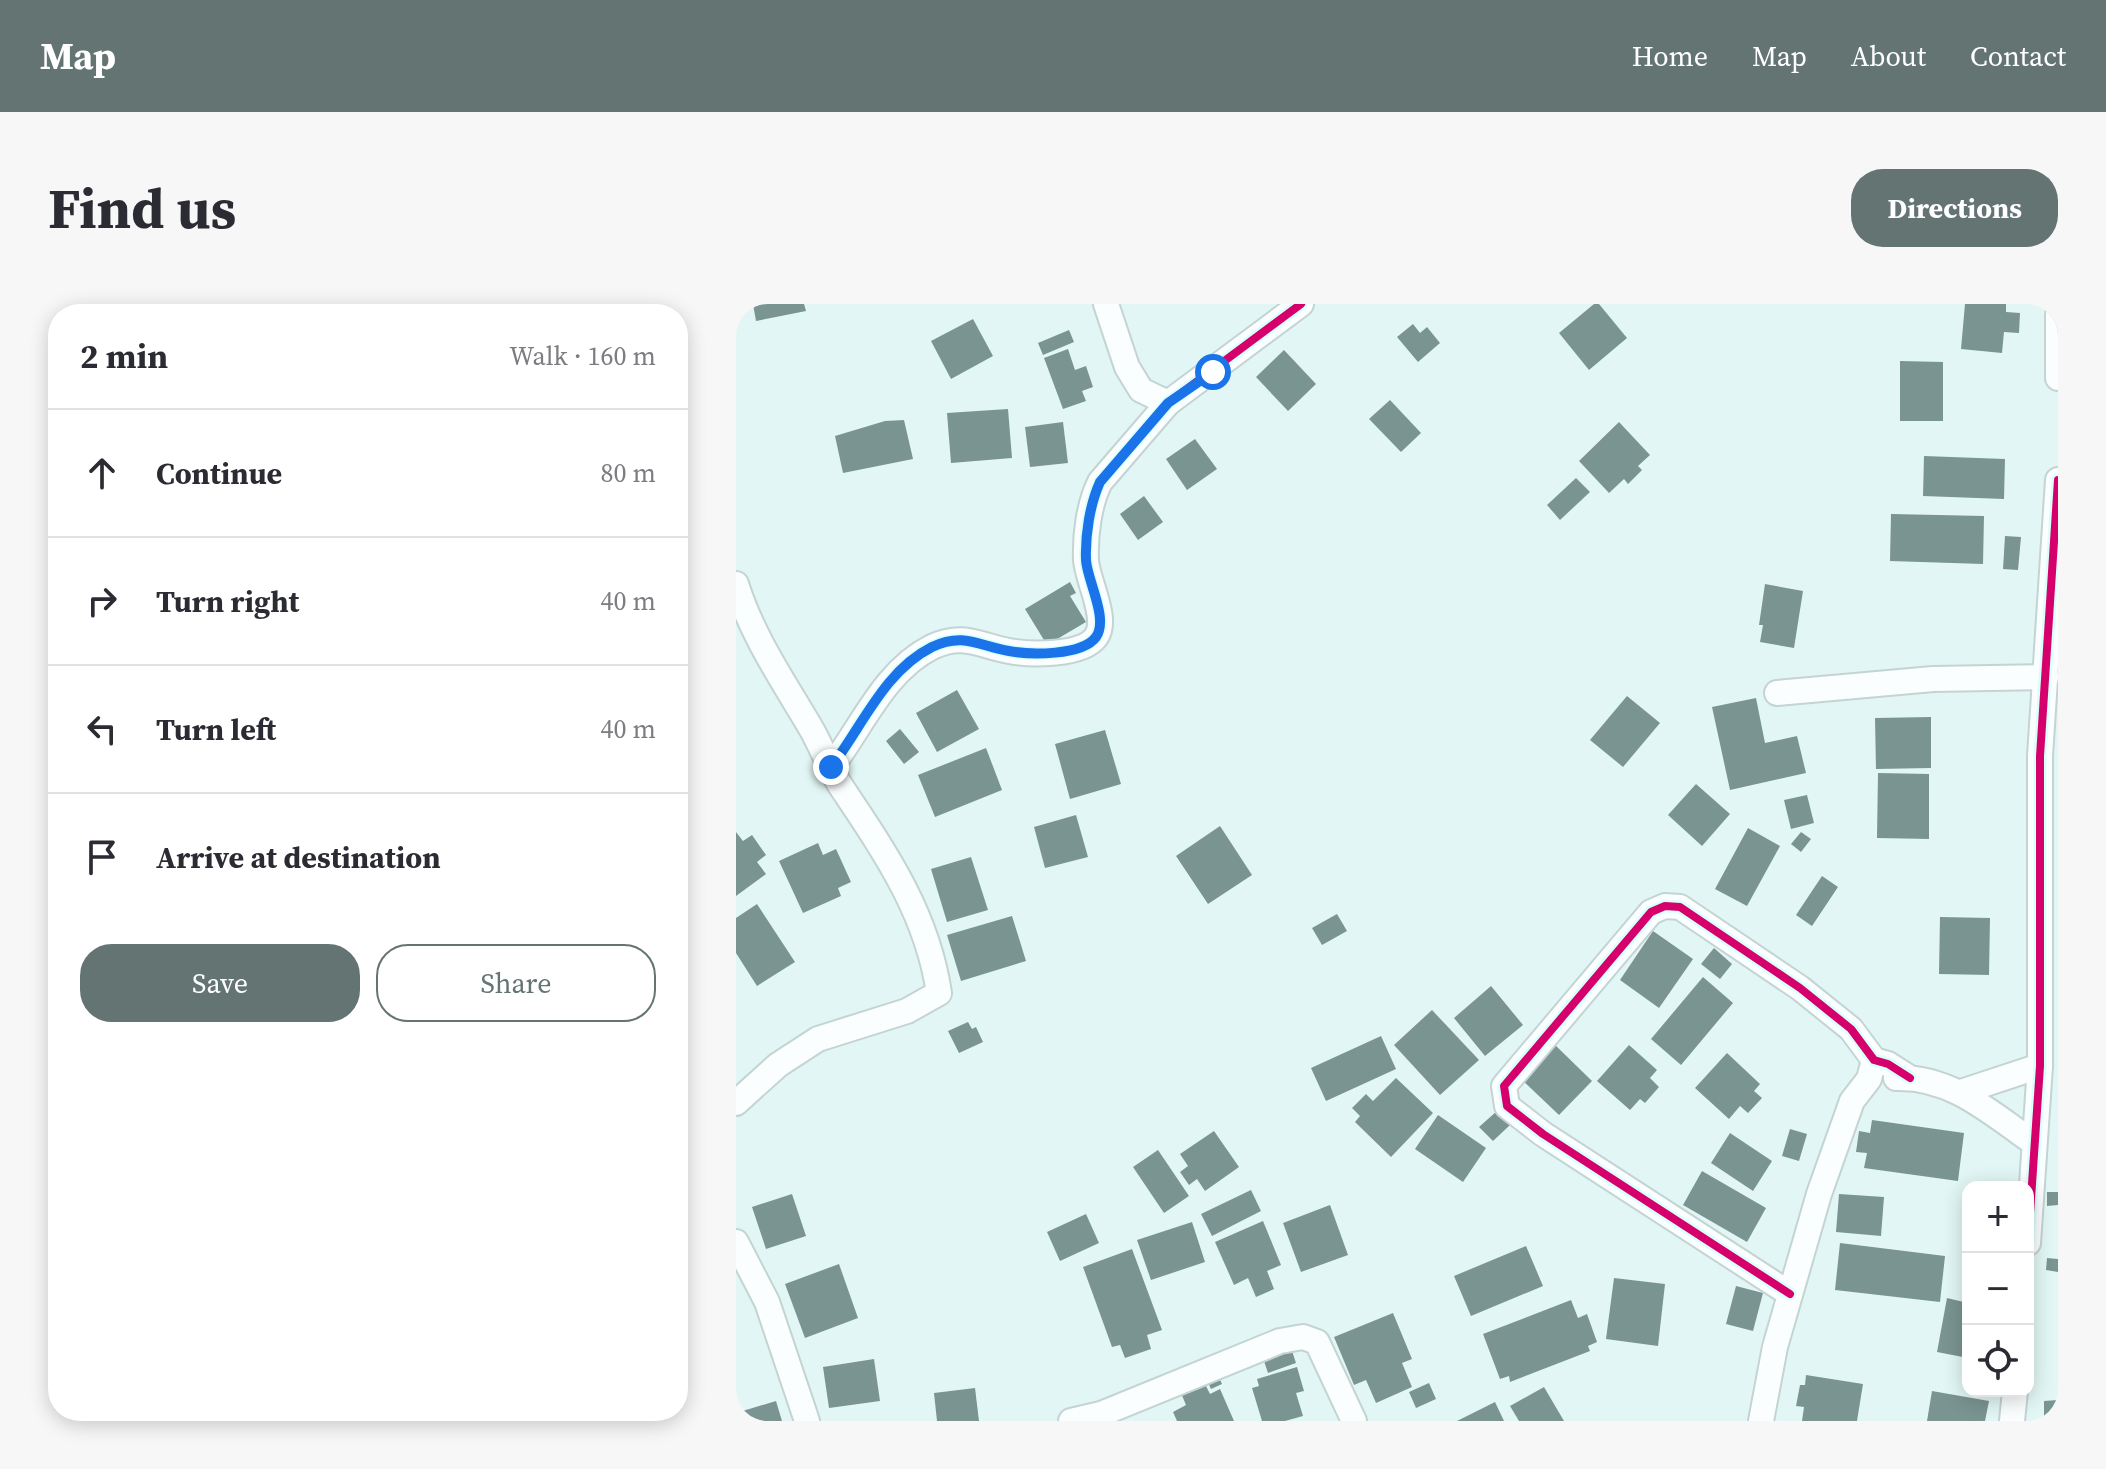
<!DOCTYPE html>
<meta charset="utf-8">
<style>
body{margin:0;font-family:"Source Serif 4",serif;background:#f7f7f7;color:#2b2b33}
.controls{position:absolute;right:24px;bottom:24px;display:grid;overflow:hidden;border-radius:16px;box-shadow:0 4px 20px #0003}
.controls button{width:72px;height:72px;display:grid;place-items:center;padding:0;border:0;border-bottom:2px solid #e1e1e2;background:#fff;color:#2b2b33;font:40px sans-serif}
.stop{position:absolute;width:24px;height:24px;margin:-18px;border:6px solid #1a73e8;border-radius:50%;background:#fff}
.stop.end{background:#1a73e8;border-color:#fff;box-shadow:0 2px 8px #0008}
.list{margin:0;padding:0;list-style:none}
h2{display:flex;justify-content:space-between;align-items:center;height:104px;margin:0;padding:0 32px;font-size:34px}
h2 small{font-size:26px;font-weight:400;color:#7c7c81}
.list li{display:grid;grid-template-columns:52px 1fr auto;gap:24px;align-items:center;box-sizing:border-box;height:128px;padding:0 32px;border-top:2px solid #e1e1e2}
.list b{display:block;font-size:30px;white-space:nowrap}
.list em{font-size:26px;font-style:normal;color:#7c7c81}
.actions{display:flex;gap:16px;padding:24px 32px}
.actions a{flex:1;padding:18px 0;border:2px solid #647473;border-radius:32px;text-align:center;font-size:28px;color:#647473}
.actions .main{background:#647473;color:#fff}
.icon{flex:none;width:44px;height:44px;fill:none;stroke:currentColor;stroke-width:2;stroke-linecap:round;stroke-linejoin:round}
.map{position:relative;flex:none;width:1322px;height:1117px;overflow:hidden;border-radius:32px}
header{display:flex;align-items:center;gap:48px;box-sizing:border-box;height:112px;padding:0 40px;background:#647473;color:#fff}
header strong{font-size:38px}
nav{display:flex;gap:44px;margin-inline-start:auto;font-size:28px}
.intro{display:flex;align-items:center;justify-content:space-between;box-sizing:border-box;height:192px;padding:0 48px}
h1{margin:0;font-size:56px}
.button{padding:20px 36px;border-radius:32px;background:#647473;color:#fff;font-size:28px;font-weight:700}
main{display:flex;gap:48px;padding:0 48px}
aside{flex:1;background:#fff;border-radius:32px;box-shadow:0 4px 20px #0003}
.map>svg:first-child{display:block}
.building{fill:#7a9492}
.lines{fill:none;stroke-linecap:round;stroke-linejoin:round}
.minor-casing{stroke:#c3d4d2;stroke-width:28}
.minor{stroke:#fbfefe;stroke-width:24}
.cycleway-casing{stroke:#dafffb;stroke-width:13}
.cycleway{stroke:#d6006c;stroke-width:8}
.route{stroke:#1a73e8;stroke-width:10}
</style>
<header>
<strong>Map</strong>
<nav><a>Home</a><a>Map</a><a>About</a><a>Contact</a></nav>
</header>
<div class="intro"><h1>Find us</h1><a class="button">Directions</a></div>
<main>
<aside>
<h2>2 min<small>Walk · 160 m</small></h2>
<ul class="list">
<li><svg class="icon" aria-label="ahead" viewBox="0 0 24 24"><path d="M12 20V5M6 11l6-6 6 6"/></svg><div><b>Continue</b></div><em>80 m</em></li>
<li><svg class="icon" aria-label="right" viewBox="0 0 24 24"><path d="M7 20v-9h11M14 6l5 5-5 5"/></svg><div><b>Turn right</b></div><em>40 m</em></li>
<li><svg class="icon" aria-label="left" viewBox="0 0 24 24"><path d="M17 20v-9H6M10 6l-5 5 5 5"/></svg><div><b>Turn left</b></div><em>40 m</em></li>
<li><svg class="icon" aria-label="arrive" viewBox="0 0 24 24"><path d="M6 21V4h12l-3 4 3 4H6"/></svg><div><b>Arrive at destination</b></div></li>
</ul>
<div class="actions"><a class="main">Save</a><a>Share</a></div>
</aside>
<div class="map">
<svg width="1322" height="1117" viewBox="0 0 1322 1117">
<rect width="100%" height="100%" fill="#e2f7f5"/>
<g class="building">
<path d="M17 0H68L70 7 20 17Z"/>
<path d="M858 0H863L891 34 853 66 823 29Z"/>
<path d="M1229 0H1270V8L1284 9 1283 29 1268 28 1266 49 1225 45Z"/>
<path d="M237 15 257 52 215 75 195 37Z"/>
<path d="M677 20 684 29 691 23 704 39 682 58 661 33Z"/>
<path d="M333 26 338 38 307 51 302 39Z"/>
<path d="M332 45 339 66 350 62 357 83 346 87 350 97 327 105 308 54Z"/>
<path d="M548 46 580 80 552 107 520 73Z"/>
<path d="M1164 57 1207 58V117H1164Z"/>
<path d="M654 96 685 129 665 148 633 115Z"/>
<path d="M272 105 276 154 215 159 211 109Z"/>
<path d="M168 116 177 155 107 169 99 132 149 117Z"/>
<path d="M327 118 332 159 294 163 289 123Z"/>
<path d="M883 118 914 151 902 162 906 166 892 180 888 175 873 189 843 157Z"/>
<path d="M459 135 481 165 451 186 430 155Z"/>
<path d="M1188 152 1269 155 1268 195 1187 192Z"/>
<path d="M840 174 854 188 824 216 811 201Z"/>
<path d="M408 192 427 218 402 236 384 210Z"/>
<path d="M1155 210 1248 212 1247 260 1154 257Z"/>
<path d="M1269 232 1285 233 1282 266 1267 265Z"/>
<path d="M334 278 340 289 334 292 350 318 311 341 289 305Z"/>
<path d="M1029 280 1067 287 1058 344 1024 338 1027 321H1023Z"/>
<path d="M221 386 243 425 201 448 180 409Z"/>
<path d="M891 392 924 419 887 463 854 436Z"/>
<path d="M1020 394 1029 439 1061 432 1070 469 994 486 976 403Z"/>
<path d="M1195 413V464L1140 465 1139 414Z"/>
<path d="M164 425 183 448 168 460 150 437Z"/>
<path d="M369 426 385 480 334 495 319 440Z"/>
<path d="M250 444 266 486 199 513 182 471Z"/>
<path d="M1142 469 1193 470V535L1141 534Z"/>
<path d="M960 480 994 510 966 542 932 511Z"/>
<path d="M1071 491 1078 519 1055 525 1048 496Z"/>
<path d="M340 511 352 553 309 564 298 523Z"/>
<path d="M484 522 516 571 472 600 440 552Z"/>
<path d="M1012 524 1044 542 1011 602 979 585Z"/>
<path d="M0 528 7 537 16 531 30 551 21 558 30 570 0 592Z"/>
<path d="M1065 528 1075 535 1065 548 1055 540Z"/>
<path d="M82 539 87 551 100 545 115 578 102 584 105 592 67 609 43 557Z"/>
<path d="M235 553 252 606 211 618 195 565Z"/>
<path d="M1086 572 1102 583 1076 622 1060 611Z"/>
<path d="M21 600 59 658 21 682 0 649V614Z"/>
<path d="M601 610 611 627 586 641 576 624Z"/>
<path d="M276 612 290 657 225 677 211 631Z"/>
<path d="M1204 613 1254 614 1253 671 1203 670Z"/>
<path d="M917 627 957 655 923 704 884 676Z"/>
<path d="M978 644 996 660 984 675 965 660Z"/>
<path d="M967 673 997 699 945 761 915 735Z"/>
<path d="M755 682 787 721 749 752 718 714Z"/>
<path d="M696 706 743 756 704 791 658 741Z"/>
<path d="M232 718 236 725 240 723 247 738 223 749 212 727Z"/>
<path d="M645 732 660 765 590 797 575 764Z"/>
<path d="M816 738 856 777 823 811 783 773Z"/>
<path d="M893 741 921 766 914 774 923 783 909 799 904 795 894 806 861 777Z"/>
<path d="M991 749 1024 780 1018 787 1026 794 1012 809 1004 802 993 815 959 784Z"/>
<path d="M660 774 697 809 655 853 619 818 624 812 616 804 630 790 637 797Z"/>
<path d="M761 807 774 821 757 837 743 823Z"/>
<path d="M702 811 750 844 727 878 679 845Z"/>
<path d="M1136 816 1228 829 1222 877 1128 864 1131 849 1120 848 1123 827 1134 829Z"/>
<path d="M1054 825 1071 830 1063 857 1046 852Z"/>
<path d="M478 827 503 863 469 887 461 875 453 881 444 868 452 862 444 850Z"/>
<path d="M994 829 1036 857 1017 887 975 859Z"/>
<path d="M422 846 453 892 428 909 397 863Z"/>
<path d="M966 867 1030 904 1011 938 947 901Z"/>
<path d="M515 886 525 907 476 932 465 910Z"/>
<path d="M1311 888H1322V901L1311 902Z"/>
<path d="M56 890 70 932 30 945 16 903Z"/>
<path d="M1103 890 1148 893 1145 932 1100 928Z"/>
<path d="M594 901 612 951 565 968 547 919Z"/>
<path d="M350 910 363 939 324 957 311 928Z"/>
<path d="M527 917 545 961 531 967 538 985 520 993 512 974 498 981 479 938Z"/>
<path d="M456 918 469 958 415 976 401 936Z"/>
<path d="M1104 939 1209 952 1204 998 1099 986Z"/>
<path d="M790 942 807 982 735 1012 718 972Z"/>
<path d="M396 945 426 1026 411 1031 415 1045 389 1054 384 1041 376 1043 347 963Z"/>
<path d="M1311 954 1322 955V968L1310 966Z"/>
<path d="M103 960 122 1014 69 1034 49 980Z"/>
<path d="M878 974 929 980 922 1042 870 1035Z"/>
<path d="M1000 982 1027 989 1017 1027 990 1020Z"/>
<path d="M1211 994 1232 999V1054L1201 1048Z"/>
<path d="M835 996 842 1014 851 1010 861 1038 852 1042 854 1047 774 1078 773 1072 764 1075 747 1030Z"/>
<path d="M657 1009 676 1055 666 1059 676 1083 640 1099 630 1076 618 1081 598 1033Z"/>
<path d="M554 1041 560 1059 532 1069 526 1051Z"/>
<path d="M138 1055 144 1097 93 1104 87 1063Z"/>
<path d="M561 1063 568 1087 560 1089 567 1112 549 1117H526L516 1084 523 1082 521 1075Z"/>
<path d="M481 1069 486 1080 475 1085 470 1074Z"/>
<path d="M1070 1071 1127 1080 1121 1117H1066L1068 1103 1060 1102 1064 1081H1069Z"/>
<path d="M468 1078 474 1090 484 1085 498 1117H441L437 1108 450 1101 445 1089Z"/>
<path d="M693 1079 700 1095 680 1104 673 1088Z"/>
<path d="M808 1083 828 1117H783L774 1102Z"/>
<path d="M239 1084 243 1117H201L198 1089Z"/>
<path d="M1196 1087 1253 1097 1249 1117H1191Z"/>
<path d="M1237 1087H1258V1092L1237 1091Z"/>
<path d="M1322 1096V1117H1308V1097Z"/>
<path d="M40 1097 46 1117H0V1109Z"/>
<path d="M759 1098 768 1117H721Z"/>
</g>
<g class="lines">
<defs>
<g id="minor">
<path d="M370 0 391 63 405 86 432 99"/>
<path d="M1322 10V74"/>
<path d="M0 280C17 334 48 378 76 426 86 444 93 463 104 481 148 547 191 608 203 689L171 707 82 735 42 761 0 799"/>
<path d="M1041 389 1197 375 1310 373"/>
<path d="M95 463C126 423 148 367 196 343 228 328 244 342 273 347 294 351 346 352 360 333 373 315 351 276 350 256 349 231 353 200 364 178L432 99 565 0"/>
<path d="M1160 774C1215 772 1255 809 1298 839"/>
<path d="M1225 788 1304 762"/>
<path d="M0 938 31 998 71 1117"/>
<path d="M1292 939 1304 762V452L1322 176"/>
<path d="M1054 990 807 830 771 802 768 782 915 608 929 602 944 603 1064 684 1115 725 1138 756 1152 760 1174 774"/>
<path d="M335 1117 365 1110 544 1037 567 1033 581 1038 618 1117"/>
<path d="M1025 1117 1039 1043 1083 890 1116 797 1133 775 1138 756"/>
<path d="M1276 1117 1279 1087"/>
</g>
</defs>
<use href="#minor" class="minor-casing"/>
<use href="#minor" class="minor"/>
<defs>
<g id="cycleway">
<path d="M95 463C126 423 148 367 196 343 228 328 244 342 273 347 294 351 346 352 360 333 373 315 351 276 350 256 349 231 353 200 364 178L432 99 565 0"/>
<path d="M1292 939 1304 762V452L1322 176"/>
<path d="M1054 990 807 830 771 802 768 782 915 608 929 602 944 603 1064 684 1115 725 1138 756 1152 760 1174 774"/>
</g>
</defs>
<use href="#cycleway" class="cycleway-casing"/>
<use href="#cycleway" class="cycleway"/>
</g>
<g class="lines">
<path class="route" d="M95 463C126 423 148 367 196 343 228 328 243 342 273 347 294 351 346 352 360 333 373 315 351 276 350 256 349 231 354 200 364 178L432 99 477 68"/>
</g>
</svg>
<div class="controls">
<button>+</button>
<button>−</button>
<button><svg class="icon" aria-label="locate" viewBox="0 0 24 24"><circle cx="12" cy="12" r="6"/><path d="M12 2v4M12 18v4M2 12h4M18 12h4"/></svg></button>
</div>
<div class="stop" style="left:477px;top:68px"></div>
<div class="stop end" style="left:95px;top:463px"></div>
</div>
</main>
